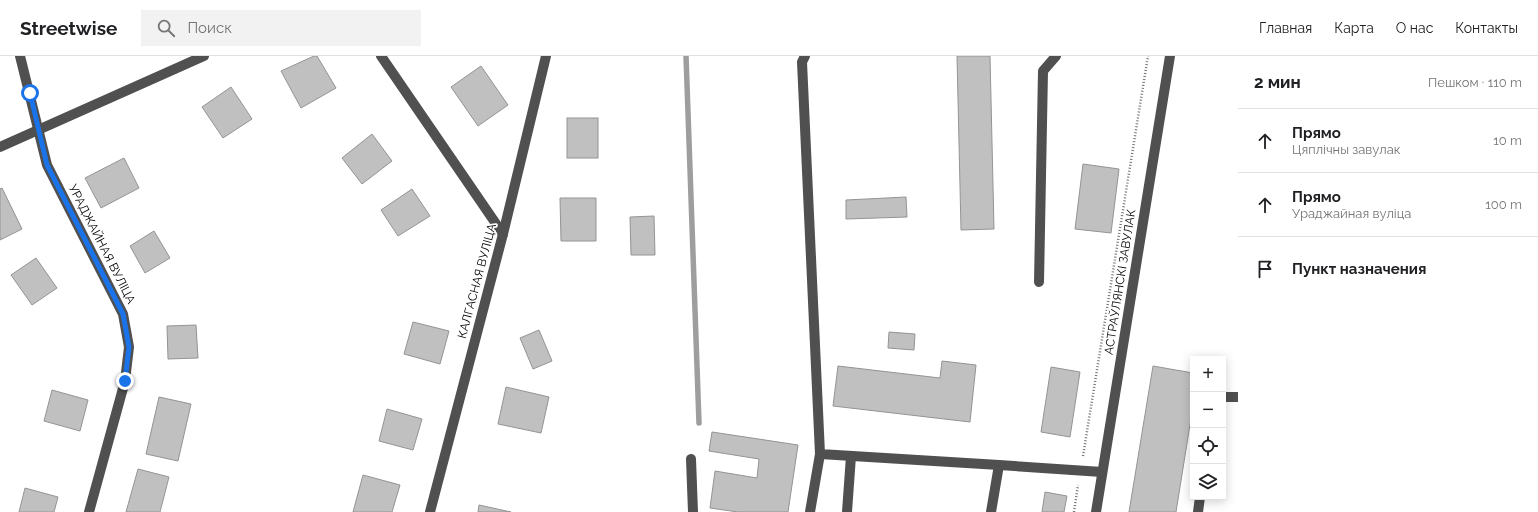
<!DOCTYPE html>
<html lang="ru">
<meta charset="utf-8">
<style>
body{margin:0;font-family:Raleway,sans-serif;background:#f2f2f2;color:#202124}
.controls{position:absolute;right:12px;bottom:12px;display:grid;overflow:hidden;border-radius:0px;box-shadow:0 2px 10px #0003}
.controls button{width:36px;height:36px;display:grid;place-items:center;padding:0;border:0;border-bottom:1px solid #e0e0e0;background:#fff;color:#202124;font:20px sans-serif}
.stop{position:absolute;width:12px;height:12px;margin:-9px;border:3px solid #1a73e8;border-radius:50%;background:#fff}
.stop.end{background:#1a73e8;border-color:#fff;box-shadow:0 1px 4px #0008}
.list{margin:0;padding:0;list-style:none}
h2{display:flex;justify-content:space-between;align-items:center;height:52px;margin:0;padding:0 16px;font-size:17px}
h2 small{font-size:13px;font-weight:400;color:#757577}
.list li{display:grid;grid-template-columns:26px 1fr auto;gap:12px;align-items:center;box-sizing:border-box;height:64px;padding:0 16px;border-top:1px solid #e0e0e0}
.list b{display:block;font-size:15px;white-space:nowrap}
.list p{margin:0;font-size:13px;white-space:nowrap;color:#757577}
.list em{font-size:13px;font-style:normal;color:#757577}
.icon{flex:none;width:22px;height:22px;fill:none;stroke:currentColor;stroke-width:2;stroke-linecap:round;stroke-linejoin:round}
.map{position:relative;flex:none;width:1238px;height:456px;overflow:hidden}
header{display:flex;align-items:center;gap:24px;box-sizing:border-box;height:56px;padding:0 20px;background:#fff;border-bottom:1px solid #e0e0e0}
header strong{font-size:19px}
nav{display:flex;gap:22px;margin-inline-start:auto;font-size:14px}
.search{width:280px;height:36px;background:#f2f2f2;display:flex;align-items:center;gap:10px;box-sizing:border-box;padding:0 14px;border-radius:0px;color:#757577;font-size:15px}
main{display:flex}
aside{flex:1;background:#fff}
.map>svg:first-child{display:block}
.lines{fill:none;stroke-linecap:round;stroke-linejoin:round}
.stream{stroke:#9e9e9e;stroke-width:5.5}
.building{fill:#c0c0c0;stroke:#949494}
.path{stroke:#727272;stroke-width:2.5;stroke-dasharray:1 2;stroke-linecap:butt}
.minor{stroke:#505050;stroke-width:10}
.route{stroke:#1a73e8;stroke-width:5}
.labels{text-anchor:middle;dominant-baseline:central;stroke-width:3.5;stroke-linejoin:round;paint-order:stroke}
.street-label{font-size:12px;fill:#000;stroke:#fff}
</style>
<header>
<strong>Streetwise</strong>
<div class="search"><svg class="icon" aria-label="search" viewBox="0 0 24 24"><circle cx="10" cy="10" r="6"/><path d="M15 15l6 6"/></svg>Поиск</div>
<nav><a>Главная</a><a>Карта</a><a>О нас</a><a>Контакты</a></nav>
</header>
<main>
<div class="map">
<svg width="1238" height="456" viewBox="0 0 1238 456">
<rect width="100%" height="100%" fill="#fff"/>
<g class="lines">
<path class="stream" d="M686 0 699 367"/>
</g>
<g class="building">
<path d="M314 0H317L336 32 301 52 281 15Z"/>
<path d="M957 0H990L994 173 961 174Z"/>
<path d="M481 10 508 49 478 70 451 31Z"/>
<path d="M231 31 252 63 223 82 202 51Z"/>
<rect x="567" y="62" width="31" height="40"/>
<path d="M372 78 392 105 362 128 342 102Z"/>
<path d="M124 102 139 132 101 152 85 122Z"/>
<path d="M1083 108 1119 113 1111 177 1075 173Z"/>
<path d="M2 132 22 173 0 184V133Z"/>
<path d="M412 133 430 160 398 180 381 154Z"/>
<path d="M906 141 907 161 846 163V144Z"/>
<path d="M560 142H596V185H561Z"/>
<path d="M654 160 655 199H631L630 161Z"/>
<path d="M154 175 170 202 145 217 130 190Z"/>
<path d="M36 202 57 232 32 249 11 219Z"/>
<path d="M413 266 449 275 440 308 404 298Z"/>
<path d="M196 269 198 302 168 303 167 270Z"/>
<path d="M539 274 552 305 533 313 520 282Z"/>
<path d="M889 276 915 278 914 294 888 292Z"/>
<path d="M942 305 976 309 970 366 833 350 838 310 940 322Z"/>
<path d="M1153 310 1193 317V350L1176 456H1129Z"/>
<path d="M1051 311 1080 316 1070 381 1041 376Z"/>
<path d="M506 331 549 341 541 377 498 368Z"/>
<path d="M52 334 88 344 80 375 44 365Z"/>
<path d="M159 341 191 348 178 405 146 398Z"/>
<path d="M387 353 422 363 413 394 379 385Z"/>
<path d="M712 376 798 389 788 456H738L710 452 715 415 757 422 759 403 709 395Z"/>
<path d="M138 413 169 421 160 456H126Z"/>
<path d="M363 419 400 429 392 456H353Z"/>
<path d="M25 432 58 441 54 456H19Z"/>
<path d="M1045 436 1067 440 1064 456H1042Z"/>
<path d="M479 449 511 456H478Z"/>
</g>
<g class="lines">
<g class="path">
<path d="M1083 400 1148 0"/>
<path d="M1074 456 1078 429"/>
</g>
<g class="minor">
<path d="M20 0 47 109 123 258 129 291 125 325 89 456"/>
<path d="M381 0 503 178"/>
<path d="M805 0 802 6 820 398 999 409 1102 416"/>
<path d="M0 91 204 0"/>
<path d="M1039 226 1043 15 1056 0"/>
<path d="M1223 341H1238"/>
<path d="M691 403 693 456"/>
<path d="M430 456 503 178 546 0"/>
<path d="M810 456 820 398"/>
<path d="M847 456 851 400"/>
<path d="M991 456 999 409"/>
<path d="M1096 456 1170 0"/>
<path d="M1198 456 1200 441"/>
</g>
</g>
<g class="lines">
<path class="route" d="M30 37 47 109 123 258 129 291 125 325"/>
</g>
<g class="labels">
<g class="street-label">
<text transform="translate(102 188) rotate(63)">УРАДЖАЙНАЯ ВУЛІЦА</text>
<text transform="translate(477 225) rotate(-75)">КАЛГАСНАЯ ВУЛІЦА</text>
<text transform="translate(1120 226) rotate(-81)">АСТРАЎЛЯНСКІ ЗАВУЛАК</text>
</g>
</g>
</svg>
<div class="controls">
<button>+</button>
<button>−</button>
<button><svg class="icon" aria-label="locate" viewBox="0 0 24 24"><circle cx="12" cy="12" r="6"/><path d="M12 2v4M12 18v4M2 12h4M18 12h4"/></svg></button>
<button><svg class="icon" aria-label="layers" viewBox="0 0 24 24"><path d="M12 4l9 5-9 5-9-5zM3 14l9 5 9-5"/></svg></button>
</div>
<div class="stop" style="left:30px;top:37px"></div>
<div class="stop end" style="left:125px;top:325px"></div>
</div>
<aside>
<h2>2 мин<small>Пешком · 110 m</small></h2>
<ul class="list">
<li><svg class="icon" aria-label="ahead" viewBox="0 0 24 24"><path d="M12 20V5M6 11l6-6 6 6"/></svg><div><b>Прямо</b><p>Цяплічны завулак</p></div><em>10 m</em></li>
<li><svg class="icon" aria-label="ahead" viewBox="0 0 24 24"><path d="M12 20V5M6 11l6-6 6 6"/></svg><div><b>Прямо</b><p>Ураджайная вуліца</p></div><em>100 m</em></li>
<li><svg class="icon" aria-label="arrive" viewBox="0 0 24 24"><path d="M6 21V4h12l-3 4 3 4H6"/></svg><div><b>Пункт назначения</b></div></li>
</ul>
</aside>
</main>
